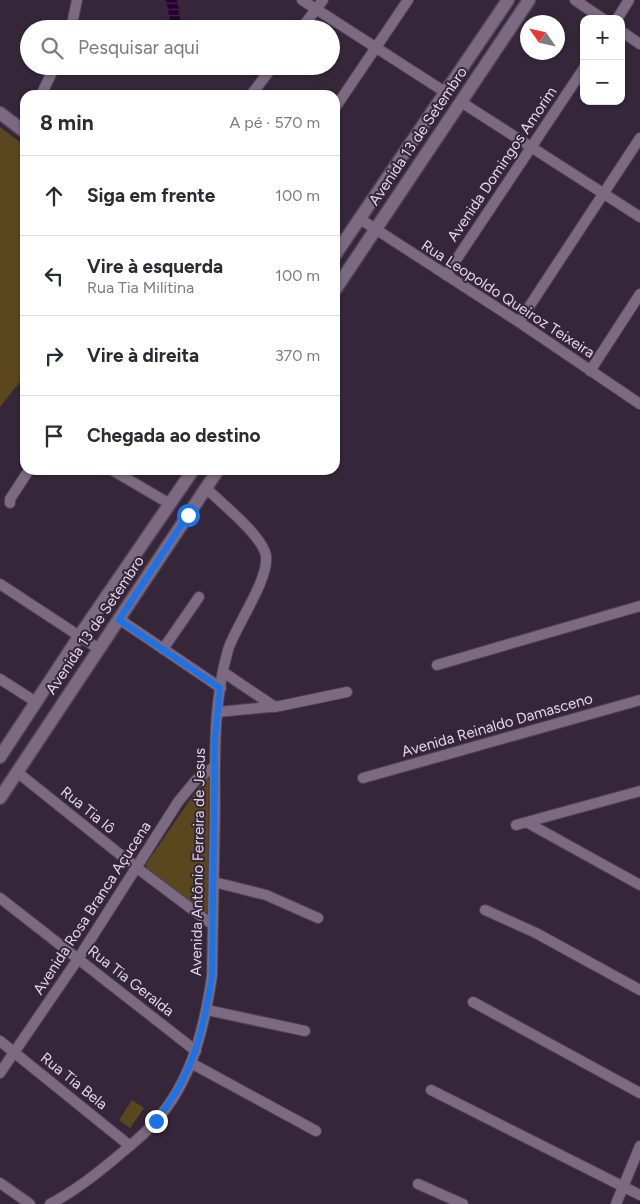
<!DOCTYPE html>
<html lang="pt">
<meta charset="utf-8">
<style>
body{margin:0;font-family:Figtree,sans-serif;background:#f7f7f7;color:#2b2b33}
.controls{position:absolute;right:15px;top:15px;display:grid;overflow:hidden;border-radius:10px;box-shadow:0 1px 4px #0004}
.controls button{width:45px;height:45px;display:grid;place-items:center;padding:0;border:0;border-bottom:1px solid #e1e1e2;background:#fff;color:#2b2b33;font:25px sans-serif}
.compass{position:absolute;left:520px;top:15px;width:45px;height:45px;border-radius:50%;background:#fff;box-shadow:0 1px 4px #0004;rotate:304deg}
.stop{position:absolute;width:15px;height:15px;margin:-11px;border:4px solid #1a73e8;border-radius:50%;background:#fff}
.stop.end{background:#1a73e8;border-color:#fff;box-shadow:0 1px 5px #0008}
.list{margin:0;padding:0;list-style:none}
h2{display:flex;justify-content:space-between;align-items:center;height:65px;margin:0;padding:0 20px;font-size:21px}
h2 small{font-size:16px;font-weight:400;color:#7c7c81}
.list li{display:grid;grid-template-columns:32px 1fr auto;gap:15px;align-items:center;box-sizing:border-box;height:80px;padding:0 20px;border-top:1px solid #e1e1e2}
.list b{display:block;font-size:19px;white-space:nowrap}
.list p{margin:0;font-size:16px;white-space:nowrap;color:#7c7c81}
.list em{font-size:16px;font-style:normal;color:#7c7c81}
.icon{flex:none;width:28px;height:28px;fill:none;stroke:currentColor;stroke-width:2;stroke-linecap:round;stroke-linejoin:round}
.map{position:relative;flex:none;width:640px;height:1204px;overflow:hidden}
.search{position:absolute;background:#fff;box-shadow:0 1px 4px #0004;left:20px;top:20px;width:320px;height:55px;display:flex;align-items:center;gap:12px;box-sizing:border-box;padding:0 18px;border-radius:28px;color:#7c7c81;font-size:19px}
.panel{position:absolute;background:#fff;box-shadow:0 1px 4px #0004;left:20px;top:90px;width:320px;height:385px;border-radius:15px}
.map>svg:first-child{display:block}
.green{fill:#5b471e}
.water{fill:url(#water-rules)}
.lines{fill:none;stroke-linecap:round;stroke-linejoin:round}
.minor-casing{stroke:#4f4354;stroke-width:12}
.tertiary-casing{stroke:#4f4354;stroke-width:15}
.minor{stroke:#7b6a81;stroke-width:10}
.tertiary{stroke:#7b6a81;stroke-width:12}
.route{stroke:#1a73e8;stroke-width:6}
.labels{text-anchor:middle;dominant-baseline:central;stroke-width:4;stroke-linejoin:round;paint-order:stroke}
.street-label{font-size:15px;fill:#e1d7e4;stroke:#35263a}
</style>
<div class="map">
<svg width="640" height="1204" viewBox="0 0 640 1204">
<defs>
<pattern id="water-rules" width="6" height="5" patternUnits="userSpaceOnUse" patternTransform="scale(1.25)"><rect width="6" height="5" fill="#270033"/><path d="M0 2.5h6" fill="none" stroke="#462450"/></pattern>
</defs>
<rect width="100%" height="100%" fill="#35263a"/>
<g class="green">
<path d="M0 127 25 146V375L0 407Z"/>
<path d="M205 778 209 779 208 911 205 913 147 869 146 864Z"/>
<path d="M132 1100 144 1108 130 1128 119 1120Z"/>
</g>
<path class="water" d="M166 0H177L182 29H172Z"/>
<g class="lines">
<defs>
<g id="minor">
<path d="M302 0 445 92"/>
<path d="M575 0 603 19"/>
<path d="M617 19 629 0"/>
<path d="M71 29 77 0"/>
<path d="M301 29 323 0"/>
<path d="M621 31 640 44"/>
<path d="M41 95 55 66"/>
<path d="M251 95 273 66"/>
<path d="M461 102 640 217"/>
<path d="M335 108 408 0"/>
<path d="M360 219 519 322 640 404"/>
<path d="M446 275 584 68"/>
<path d="M519 322 640 138"/>
<path d="M590 371 640 294"/>
<path d="M112 470 170 504"/>
<path d="M10 503V499L29 470"/>
<path d="M0 584 99 649"/>
<path d="M119 619 221 688"/>
<path d="M163 649 199 597"/>
<path d="M437 665 640 606"/>
<path d="M223 672 275 707"/>
<path d="M0 679 36 702"/>
<path d="M218 712 280 706 347 692"/>
<path d="M17 772 137 868 213 925"/>
<path d="M363 778 640 700"/>
<path d="M528 823 640 885"/>
<path d="M516 825 640 791"/>
<path d="M214 882 266 895 318 918"/>
<path d="M0 898 196 1051"/>
<path d="M485 910 536 933 640 990"/>
<path d="M473 1002 640 1093"/>
<path d="M207 1010 305 1031"/>
<path d="M0 1041 130 1146"/>
<path d="M191 1063 316 1131"/>
<path d="M0 1073 78 959 178 802 196 780 215 766"/>
<path d="M431 1090 640 1195"/>
<path d="M0 1183 30 1204"/>
<path d="M418 1184 463 1204"/>
<path d="M50 1204C75 1191 98 1173 119 1155 132 1144 145 1134 156 1121 192 1080 204 1029 212 976 213 921 214 865 215 809 215 757 213 702 228 650 236 625 269 580 266 556 263 536 221 503 206 488"/>
<path d="M616 1204 640 1146"/>
</g>
<g id="tertiary">
<path d="M0 113 25 132"/>
<path d="M335 255 508 0"/>
<path d="M335 290 529 0"/>
<path d="M0 757 80 635 193 470"/>
<path d="M0 798 218 470"/>
</g>
</defs>
<use href="#minor" class="minor-casing"/>
<use href="#tertiary" class="tertiary-casing"/>
<use href="#minor" class="minor"/>
<use href="#tertiary" class="tertiary"/>
</g>
<g class="lines">
<path class="route" d="M156 1121C193 1074 203 1034 212 976L215 738 220 688 119 620 188 515"/>
</g>
<g class="labels">
<g class="street-label">
<text transform="translate(418 136) rotate(-56)">Avenida 13 de Setembro</text>
<text transform="translate(502 164) rotate(-56)">Avenida Domingos Amorim</text>
<text transform="translate(508 299) rotate(33)">Rua Leopoldo Queiroz Teixeira</text>
<text transform="translate(95 625) rotate(-56)">Avenida 13 de Setembro</text>
<text transform="translate(497 725) rotate(-16)">Avenida Reinaldo Damasceno</text>
<text transform="translate(88 810) rotate(39)">Rua Tia Iô</text>
<text transform="translate(198 862) rotate(-89)">Avenida Antônio Ferreira de Jesus</text>
<text transform="translate(92 908) rotate(-57)">Avenida Rosa Branca Açucena</text>
<text transform="translate(131 981) rotate(38)">Rua Tia Geralda</text>
<text transform="translate(74 1081) rotate(39)">Rua Tia Bela</text>
</g>
</g>
</svg>
<div class="controls">
<button>+</button>
<button>−</button>
</div>
<svg class="compass" viewBox="-18 -18 36 36"><path d="M0-13l5 13h-10z" fill="#e53935"/><path d="M0 13l5-13h-10z" fill="#7c7c81"/></svg>
<div class="stop" style="left:188px;top:515px"></div>
<div class="stop end" style="left:156px;top:1121px"></div>
<div class="search"><svg class="icon" aria-label="search" viewBox="0 0 24 24"><circle cx="10" cy="10" r="6"/><path d="M15 15l6 6"/></svg>Pesquisar aqui</div>
<section class="panel">
<h2>8 min<small>A pé · 570 m</small></h2>
<ul class="list">
<li><svg class="icon" aria-label="ahead" viewBox="0 0 24 24"><path d="M12 20V5M6 11l6-6 6 6"/></svg><div><b>Siga em frente</b></div><em>100 m</em></li>
<li><svg class="icon" aria-label="left" viewBox="0 0 24 24"><path d="M17 20v-9H6M10 6l-5 5 5 5"/></svg><div><b>Vire à esquerda</b><p>Rua Tia Militina</p></div><em>100 m</em></li>
<li><svg class="icon" aria-label="right" viewBox="0 0 24 24"><path d="M7 20v-9h11M14 6l5 5-5 5"/></svg><div><b>Vire à direita</b></div><em>370 m</em></li>
<li><svg class="icon" aria-label="arrive" viewBox="0 0 24 24"><path d="M6 21V4h12l-3 4 3 4H6"/></svg><div><b>Chegada ao destino</b></div></li>
</ul>
</section>
</div>
